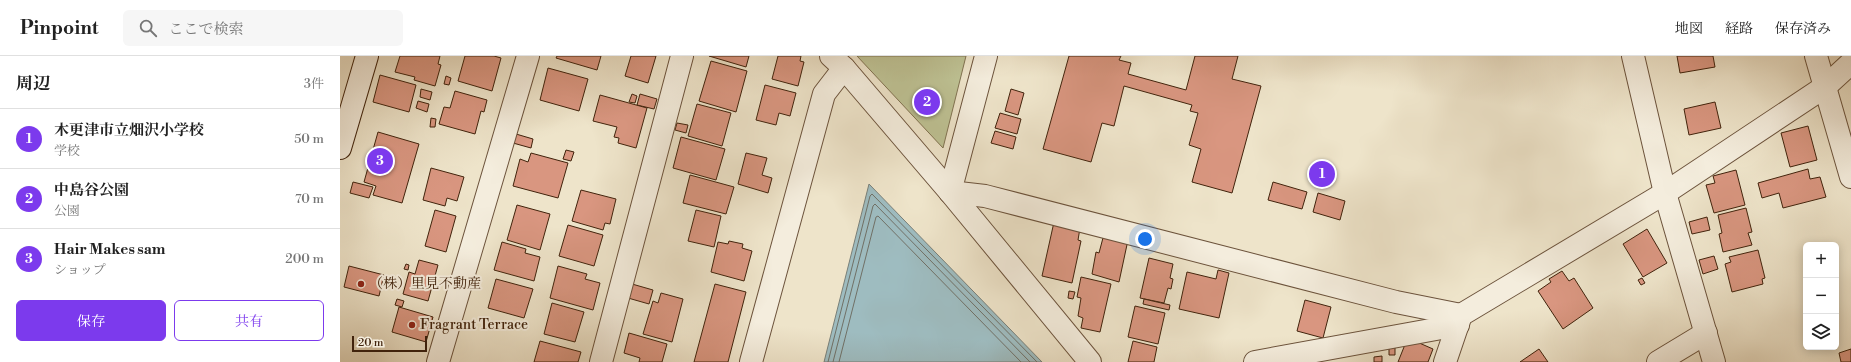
<!DOCTYPE html>
<html lang="ja">
<meta charset="utf-8">
<style>
body{margin:0;font-family:"Libre Bodoni","Noto Serif JP",serif;background:#f6f6f6;color:#222}
.controls{position:absolute;right:12px;bottom:12px;display:grid;overflow:hidden;border-radius:6px;box-shadow:0 2px 10px #0003}
.controls button{width:36px;height:36px;display:grid;place-items:center;padding:0;border:0;border-bottom:1px solid #e0e0e0;background:#fff;color:#222;font:20px sans-serif}
.scale{position:absolute;left:12px;bottom:10px;width:75px;box-sizing:border-box;padding-left:4px;border:2px solid #41230c;border-top:0;font-size:11px;line-height:14px;white-space:nowrap;color:#41230c;-webkit-text-stroke:3px #f4eddd;paint-order:stroke}
.you{position:absolute;left:805px;top:183px;width:14px;height:14px;margin:-10px;border:3px solid #fff;border-radius:50%;background:#1a73e8;box-shadow:0 0 0 6px #1a73e833}
.badge{display:grid;place-items:center;width:26px;height:26px;border-radius:50%;background:#7c3aed;color:#fff;font-size:13px;font-weight:700}
.pin{position:absolute;translate:-50% -50%;border:2px solid #fff;box-shadow:0 1px 4px #0006}
.list{margin:0;padding:0;list-style:none}
h2{display:flex;justify-content:space-between;align-items:center;height:52px;margin:0;padding:0 16px;font-size:17px}
h2 small{font-size:13px;font-weight:400;color:#767676}
.list li{display:grid;grid-template-columns:26px 1fr auto;gap:12px;align-items:center;box-sizing:border-box;height:60px;padding:0 16px;border-top:1px solid #e0e0e0}
.list b{display:block;font-size:15px;white-space:nowrap}
.list p{margin:0;font-size:13px;white-space:nowrap;color:#767676}
.list em{font-size:13px;font-style:normal;color:#767676}
.actions{display:flex;gap:8px;padding:12px 16px}
.actions a{flex:1;padding:9px 0;border:1px solid #7c3aed;border-radius:6px;text-align:center;font-size:14px;color:#7c3aed}
.actions .main{background:#7c3aed;color:#fff}
.icon{flex:none;width:22px;height:22px;fill:none;stroke:currentColor;stroke-width:2;stroke-linecap:round;stroke-linejoin:round}
.map{position:relative;flex:none;width:1511px;height:306px;overflow:hidden}
header{display:flex;align-items:center;gap:24px;box-sizing:border-box;height:56px;padding:0 20px;background:#fff;border-bottom:1px solid #e0e0e0}
header strong{font-size:19px}
nav{display:flex;gap:22px;margin-inline-start:auto;font-size:14px}
.search{width:280px;height:36px;background:#f6f6f6;display:flex;align-items:center;gap:10px;box-sizing:border-box;padding:0 14px;border-radius:6px;color:#767676;font-size:15px}
main{display:flex}
aside{flex:1;background:#fff}
.map>svg:first-child{display:block}
.green{fill:#bec294;stroke:#807250}
.water{fill:#9ebcc0;stroke:#797f78}
.lines{fill:none;stroke-linecap:round;stroke-linejoin:round}
.shore{stroke:#707066;stroke-width:1}
.building{fill:#d99680;stroke:#41230c}
.street-casing{stroke:#6c533c;stroke-width:24}
.secondary-casing{stroke:#41230c;stroke-width:24}
.street{stroke:#f4eddd;stroke-width:22}
.secondary{stroke:#f4eddd;stroke-width:22}
.poi-dot{fill:#8f2418;stroke:#f4eddd;stroke-width:1.5}
.labels{text-anchor:middle;dominant-baseline:central;stroke-width:4;stroke-linejoin:round;paint-order:stroke}
.poi-label{font-size:14px;fill:#41230c;stroke:#f4eddd;text-anchor:start}
</style>
<header>
<strong>Pinpoint</strong>
<div class="search"><svg class="icon" aria-label="search" viewBox="0 0 24 24"><circle cx="10" cy="10" r="6"/><path d="M15 15l6 6"/></svg>ここで検索</div>
<nav><a>地図</a><a>経路</a><a>保存済み</a></nav>
</header>
<main>
<aside>
<h2>周辺<small>3件</small></h2>
<ul class="list">
<li><span class="badge">1</span><div><b>木更津市立畑沢小学校</b><p>学校</p></div><em>50 m</em></li>
<li><span class="badge">2</span><div><b>中島谷公園</b><p>公園</p></div><em>70 m</em></li>
<li><span class="badge">3</span><div><b>Hair Makes sam</b><p>ショップ</p></div><em>200 m</em></li>
</ul>
<div class="actions"><a class="main">保存</a><a>共有</a></div>
</aside>
<div class="map">
<svg width="1511" height="306" viewBox="0 0 1511 306">
<rect width="100%" height="100%" fill="#eee4ca"/>
<filter id="stains"><feTurbulence type="fractalNoise" baseFrequency=".005" numOctaves="4"/><feColorMatrix values="0 0 0 0 .2 0 0 0 0 .09 0 0 0 0 .02 0 0 0 .5 -.17"/></filter>
<radialGradient id="worn" r=".72"><stop offset=".6" stop-color="#630" stop-opacity="0"/><stop offset="1" stop-color="#630" stop-opacity=".3"/></radialGradient>
<path class="green" d="M517 0H626L603 92Z"/>
<path class="water" d="M529 128 702 306H484Z"/>
<g class="lines">
<g class="shore">
<path d="M488 306 530 140 532 138 697 306"/>
<path d="M493 306 533 150 535 148 690 306"/>
<path d="M499 306 536 161 538 160 681 306"/>
</g>
</g>
<g class="building">
<path d="M60 0H100L98 8 101 9 95 30 74 24 75 21 55 16Z"/>
<path d="M125 0H154L161 2 152 35 118 25Z"/>
<path d="M217 0H261L257 14 216 2Z"/>
<path d="M291 0H316L308 27 285 20Z"/>
<path d="M369 0H409L406 11Z"/>
<path d="M438 0H461L460 5 464 6 458 30 432 23Z"/>
<path d="M729 0H781L779 4 791 7 788 18 846 34 855 0H898L892 23 921 30 892 137 852 126 861 93 849 89 858 57 850 55 852 49 784 30 774 70 762 67 751 106 703 93Z"/>
<path d="M1337 0H1373L1375 11 1340 17Z"/>
<path d="M371 5 407 15 396 56 359 45Z"/>
<path d="M208 12 248 23 239 55 200 44Z"/>
<path d="M40 19 76 29 69 56 33 46Z"/>
<path d="M106 20 111 22 109 29 104 28Z"/>
<path d="M425 29 456 37 450 60 439 57 436 69 416 64Z"/>
<path d="M81 33 92 36 90 44 80 41Z"/>
<path d="M671 33 684 37 678 59 665 55Z"/>
<path d="M115 35 147 44 144 56 141 55 135 78 99 68 104 51 110 52Z"/>
<path d="M292 38 297 40 295 47 289 46Z"/>
<path d="M300 38 317 43 314 53 297 49Z"/>
<path d="M260 39 307 52 296 92 278 87 279 82 274 81 277 71 253 65Z"/>
<path d="M78 45 89 48 87 56 76 52Z"/>
<path d="M1375 46 1381 72 1349 79 1344 53Z"/>
<path d="M357 48 391 57 382 90 348 80Z"/>
<path d="M660 57 681 63 677 78 655 72Z"/>
<path d="M91 62 96 63 95 71H90Z"/>
<path d="M337 67 348 69 346 77 335 74Z"/>
<path d="M1468 70 1477 104 1450 111 1441 77Z"/>
<path d="M655 75 676 81 673 93 651 87Z"/>
<path d="M38 76 79 88 62 147 33 139 36 130 24 126Z"/>
<path d="M176 78 193 83 191 92 173 87Z"/>
<path d="M341 81 385 93 376 124 333 112Z"/>
<path d="M226 94 234 96 231 105 223 103Z"/>
<path d="M191 97 228 107 218 142 173 130 180 103 188 106Z"/>
<path d="M406 97 427 102 422 119 432 122 428 137 398 128Z"/>
<path d="M91 112 124 121 117 145 107 142 105 150 83 144Z"/>
<path d="M1468 113 1470 123 1480 121 1486 141 1443 152 1439 137 1422 142 1418 127Z"/>
<path d="M1396 114 1405 149 1374 157 1366 129 1375 127 1373 120Z"/>
<path d="M350 119 394 131 386 158 343 147Z"/>
<path d="M13 126 33 131 29 142 10 137Z"/>
<path d="M933 126 967 136 962 153 928 144Z"/>
<path d="M241 134 276 143 270 168 265 167 263 174 232 165Z"/>
<path d="M978 137 1005 145 1000 164 973 156Z"/>
<path d="M177 149 210 158 200 194 167 184Z"/>
<path d="M1406 152 1412 176 1408 177 1412 189 1383 196 1379 178 1382 177 1378 159Z"/>
<path d="M95 154 116 160 106 196 85 190Z"/>
<path d="M356 154 381 160 374 191 348 185Z"/>
<path d="M1367 161 1370 174 1352 178 1349 166Z"/>
<path d="M714 166 740 172 738 184 741 185 732 227 702 220Z"/>
<path d="M228 169 263 179 254 210 219 200Z"/>
<path d="M1307 173 1327 207 1303 221 1283 188Z"/>
<path d="M764 178 788 184 779 226 752 218 756 196 759 197Z"/>
<path d="M389 185 403 188 402 192 412 195 404 225 371 216 378 186 388 188Z"/>
<path d="M162 186 186 193 185 197 200 201 194 225 154 214Z"/>
<path d="M1418 194 1425 222 1422 223 1423 228 1392 236 1385 208 1391 206 1389 201Z"/>
<path d="M1374 200 1378 213 1363 218 1359 204Z"/>
<path d="M809 202 833 208 830 222 833 223 831 233 828 232 824 247 800 242Z"/>
<path d="M79 204 98 209 88 245 63 238 69 216 75 218Z"/>
<path d="M66 208 69 209 68 214 64 213Z"/>
<path d="M9 210 44 219 39 240 4 231Z"/>
<path d="M218 210 247 218 245 223 260 227 253 254 210 242Z"/>
<path d="M878 214 889 217 879 262 839 253 847 216 876 223Z"/>
<path d="M1222 215 1229 225 1234 222 1253 252 1223 273 1198 235 1211 226 1209 223Z"/>
<path d="M741 221 771 228 760 276 741 272 743 262 738 260 741 242 737 241Z"/>
<path d="M1302 222 1305 227 1301 229 1298 224Z"/>
<path d="M156 223 193 233 184 262 148 252Z"/>
<path d="M292 228 313 234 309 248 288 242Z"/>
<path d="M375 228 406 236 388 306H354Z"/>
<path d="M729 235 735 236 733 243 728 242Z"/>
<path d="M321 237 343 243 332 286 303 278 313 245 318 247Z"/>
<path d="M57 243 64 245 62 251 55 249Z"/>
<path d="M804 243 830 249 829 254 803 248Z"/>
<path d="M965 244 991 251 983 282 957 275Z"/>
<path d="M212 247 244 256 235 286 204 278Z"/>
<path d="M795 250 825 257 818 288 788 281Z"/>
<path d="M59 251 93 261 86 286 52 276Z"/>
<path d="M289 277 327 288 322 306H299L300 302 284 297Z"/>
<path d="M200 285 241 296 238 306H194Z"/>
<path d="M793 285 817 291 814 306H788Z"/>
<path d="M1066 286H1077L1093 293 1088 306H1058Z"/>
<path d="M1049 289 1055 290V299H1049Z"/>
<path d="M1199 293 1208 306H1180Z"/>
<path d="M1511 293V306H1501L1499 297Z"/>
<path d="M1042 300V306H1034V301Z"/>
</g>
<g class="lines">
<defs>
<g id="street">
<path d="M491 0 504 12 610 136 750 306"/>
<path d="M1293 0 1325 137 1374 306"/>
<path d="M1476 0 1511 121"/>
<path d="M610 136 645 140 1056 246 1121 259"/>
<path d="M610 136 646 0"/>
<path d="M98 306 188 0"/>
<path d="M261 306 342 0"/>
<path d="M411 306 484 38 504 12"/>
<path d="M915 306 1118 269"/>
<path d="M1105 306 1121 259 1325 137 1486 30 1511 7"/>
<path d="M1318 306 1366 277"/>
</g>
<path id="secondary" d="M0 92 27 0"/>
</defs>
<use href="#street" class="street-casing"/>
<use href="#secondary" class="secondary-casing"/>
<use href="#street" class="street"/>
<use href="#secondary" class="secondary"/>
</g>
<g class="poi-dot">
<circle cx="21" cy="228" r="4"/>
<circle cx="72" cy="269" r="4"/>
</g>
<g class="labels">
<g class="poi-label">
<text x="29" y="228">（株）里見不動産</text>
<text x="80" y="269">Fragrant Terrace</text>
</g>
</g>
<rect width="100%" height="100%" filter="url(#stains)"/>
<rect width="100%" height="100%" fill="url(#worn)"/>
</svg>
<div class="controls">
<button>+</button>
<button>−</button>
<button><svg class="icon" aria-label="layers" viewBox="0 0 24 24"><path d="M12 4l9 5-9 5-9-5zM3 14l9 5 9-5"/></svg></button>
</div>
<div class="scale">20 m</div>
<div class="you"></div>
<div class="pin badge" style="left:982px;top:118px">1</div>
<div class="pin badge" style="left:587px;top:46px">2</div>
<div class="pin badge" style="left:40px;top:105px">3</div>
</div>
</main>
